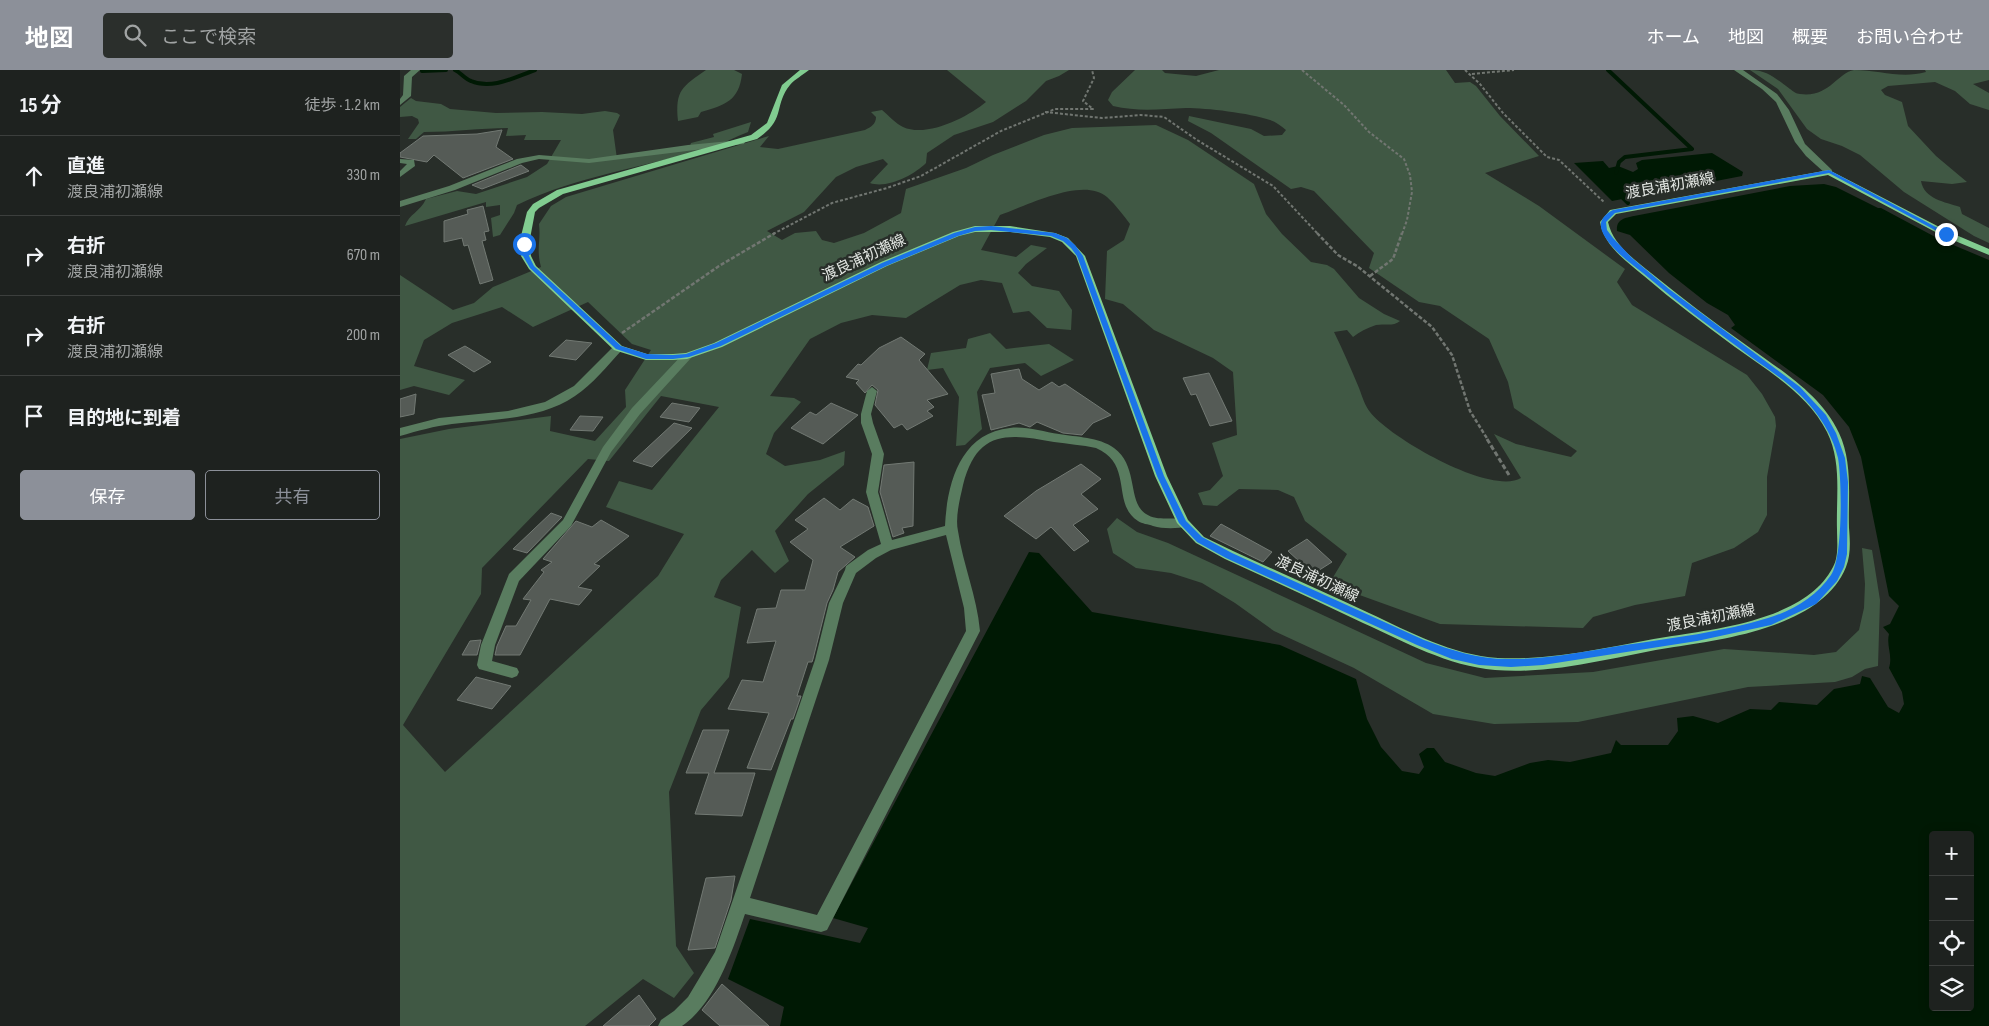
<!DOCTYPE html>
<html lang="ja">
<meta charset="utf-8">
<style>
body{margin:0;font-family:"Sofia Sans Condensed","Noto Sans JP",sans-serif;background:#2b2f2c;color:#f1f3f6}
.controls{position:absolute;right:15px;bottom:15px;display:grid;overflow:hidden;border-radius:5px;box-shadow:0 2px 12px #0003}
.controls button{width:45px;height:45px;display:grid;place-items:center;padding:0;border:0;border-bottom:1px solid #3c3f3d;background:#1e221f;color:#f1f3f6;font:25px sans-serif}
.stop{position:absolute;width:15px;height:15px;margin:-11px;border:4px solid #1a73e8;border-radius:50%;background:#fff}
.stop.end{background:#1a73e8;border-color:#fff;box-shadow:0 1px 5px #0008}
.list{margin:0;padding:0;list-style:none}
h2{display:flex;justify-content:space-between;align-items:center;height:65px;margin:0;padding:0 20px;font-size:21px}
h2 small{font-size:16px;font-weight:400;color:#a1a4a4}
.list li{display:grid;grid-template-columns:32px 1fr auto;gap:15px;align-items:center;box-sizing:border-box;height:80px;padding:0 20px;border-top:1px solid #3c3f3d}
.list b{display:block;font-size:19px;white-space:nowrap}
.list p{margin:0;font-size:16px;white-space:nowrap;color:#a1a4a4}
.list em{font-size:16px;font-style:normal;color:#a1a4a4}
.actions{display:flex;gap:10px;padding:15px 20px}
.actions a{flex:1;padding:11px 0;border:1px solid #8c9099;border-radius:5px;text-align:center;font-size:18px;color:#8c9099}
.actions .main{background:#8c9099;color:#fff}
.icon{flex:none;width:28px;height:28px;fill:none;stroke:currentColor;stroke-width:2;stroke-linecap:round;stroke-linejoin:round}
.map{position:relative;flex:none;width:1589px;height:956px;overflow:hidden}
header{display:flex;align-items:center;gap:30px;box-sizing:border-box;height:70px;padding:0 25px;background:#8c9099;color:#fff}
header strong{font-size:24px}
nav{display:flex;gap:28px;margin-inline-start:auto;font-size:18px}
.search{width:350px;height:45px;background:#2b2f2c;display:flex;align-items:center;gap:12px;box-sizing:border-box;padding:0 18px;border-radius:5px;color:#a1a4a4;font-size:19px}
main{display:flex}
aside{flex:1;background:#1e221f}
.map>svg:first-child{display:block}
.green{fill:#405844;fill-rule:evenodd}
.water{fill:#001904;fill-rule:evenodd}
.lines{fill:none;stroke-linecap:round;stroke-linejoin:round}
.stream{stroke:#001904;stroke-width:4}
.building{fill:#555b56;stroke:#727973}
.path-far2{stroke:#717671;stroke-width:2;stroke-dasharray:3 2;stroke-linecap:butt}
.path-far1{stroke:#717671;stroke-width:2.5;stroke-dasharray:4 2;stroke-linecap:butt}
.path{stroke:#717671;stroke-width:3;stroke-dasharray:5 2.5;stroke-linecap:butt}
.minor{fill:#597c5f;fill-rule:evenodd}
.major{fill:#81cc90;fill-rule:evenodd}
.route{fill:#1a73e8}
.labels{text-anchor:middle;dominant-baseline:central;stroke-width:5;stroke-linejoin:round;paint-order:stroke}
.street-label{font-size:15px;fill:#e2e6e2;stroke:#282e29}
</style>
<header>
<strong>地図</strong>
<div class="search"><svg class="icon" aria-label="search" viewBox="0 0 24 24"><circle cx="10" cy="10" r="6"/><path d="M15 15l6 6"/></svg>ここで検索</div>
<nav><a>ホーム</a><a>地図</a><a>概要</a><a>お問い合わせ</a></nav>
</header>
<main>
<aside>
<h2>15 分<small>徒歩 · 1.2 km</small></h2>
<ul class="list">
<li><svg class="icon" aria-label="ahead" viewBox="0 0 24 24"><path d="M12 20V5M6 11l6-6 6 6"/></svg><div><b>直進</b><p>渡良浦初瀬線</p></div><em>330 m</em></li>
<li><svg class="icon" aria-label="right" viewBox="0 0 24 24"><path d="M7 20v-9h11M14 6l5 5-5 5"/></svg><div><b>右折</b><p>渡良浦初瀬線</p></div><em>670 m</em></li>
<li><svg class="icon" aria-label="right" viewBox="0 0 24 24"><path d="M7 20v-9h11M14 6l5 5-5 5"/></svg><div><b>右折</b><p>渡良浦初瀬線</p></div><em>200 m</em></li>
<li><svg class="icon" aria-label="arrive" viewBox="0 0 24 24"><path d="M6 21V4h12l-3 4 3 4H6"/></svg><div><b>目的地に到着</b></div></li>
</ul>
<div class="actions"><a class="main">保存</a><a>共有</a></div>
</aside>
<div class="map">
<svg width="1589" height="956" viewBox="0 0 1589 956">
<rect width="100%" height="100%" fill="#282e29"/>
<g class="green">
<path d="M306 0H334L342 4C339 31 325 35 301 42L298 47 278 51C275 20 282 17 306 0Z"/>
<path d="M547 0H669L659 6 646 11 626 31 593 52 554 65 527 83 526 93C514 105 487 119 470 113L488 94 483 89 456 97 436 107 404 142 367 161 382 170 395 163 416 161 422 170 434 173 464 163 501 143 506 119 566 98 593 85 644 65 672 58 756 55 788 70 854 114 866 144 882 164 911 192 927 195 934 199 959 228 984 244 1000 251C993 257 984 253 976 255 967 258 959 262 953 267L947 260 934 262C943 280 951 299 959 318 962 326 965 336 970 342 990 368 1091 426 1121 408L1094 364 1116 374 1171 387 1177 381 1114 338 1108 312 1089 269 1040 236 1019 232 969 198 974 183 914 121 901 117 891 119 811 63 788 51 789 46 851 59 864 66 882 65 886 60C881 56 876 52 870 50 849 43 807 38 786 38 761 39 738 42 713 36L708 30 712 22 735 0H762L765 3 796 6 819 0H1046L1055 13 1070 12 1076 16 1100 46 1139 86 1085 103 1139 136 1225 199 1217 212 1232 235 1347 305 1362 324 1375 347 1376 356 1367 407V445L1358 462 1334 478 1292 493 1285 526 1235 535 1193 547 1183 558 1040 554 929 514 947 484 905 451 894 427 878 420 839 419 817 436 803 435 798 423 810 420 823 406 812 373 837 365 833 302 813 288 754 260 723 234 705 229 707 181 724 170 730 154C723 145 716 135 707 127 683 106 626 136 600 145L581 180 616 187 631 175 647 178 626 194 618 203 632 216 659 221 672 240 671 260 647 258 629 241 613 243 602 213 581 210 560 215 506 248 472 245 441 253 410 269 370 326 394 328 401 332 374 363 366 384 385 396 420 390 445 381 444 395 408 424 375 461 389 491 375 503 352 480 321 510 314 527 341 537 329 607 301 640 269 722 276 876 294 903 274 928 243 909 185 956H0V369L49 359 151 346 150 361 195 371 226 337 225 320 251 280 232 274 188 232 133 257 102 237 52 253 24 270 14 296 65 310 49 325 14 316 0 320V205L53 240 74 233 93 217 141 197C136 178 141 172 139 154L151 136 166 127 369 66 360 77 378 79 465 60C471 57 476 54 476 47L471 42 482 40C488 45 496 54 503 57 527 68 568 47 586 32ZM261 326 319 337 252 420 219 411 206 437 284 464 258 506 45 702 3 655 81 524 82 498 188 389 209 391Z"/>
<path d="M1350 0C1368 0 1376 9 1390 19 1393 21 1396 24 1400 24 1429 28 1437 3 1454 0 1479 0 1501 9 1526 2L1525 0H1589V10L1573 14 1589 23V40L1570 34 1555 21 1535 12 1488 16 1481 20 1485 25 1502 32 1508 56 1536 86 1567 112 1552 114 1521 111C1524 129 1545 132 1560 137L1562 144 1589 158V173L1574 166 1504 122 1460 85 1442 76 1421 69 1407 59 1378 19Z"/>
<path d="M11 28 16 31 41 34 50 39 96 43 142 42 182 44 205 41 217 43 220 45 213 60 217 89 289 79 291 73 314 67 313 64 351 52 348 62C335 67 322 74 309 78 245 97 177 106 117 135L114 143 100 165 93 167 91 148 100 145V135L86 137V132L5 156C9 144 20 142 26 129L57 121 76 124 127 107 147 94 161 70H124L126 65 106 66 108 58C80 58 53 62 24 62L16 69H8L19 53 18 49 12 46 0 47V37Z"/>
<path d="M590 263 606 279 649 274 674 290 641 306 625 293 590 298 577 322 582 359 565 375 556 376 559 327 543 298 527 300 531 283 566 278 568 269Z"/>
<path d="M717 448 737 462 768 473 1026 593 1085 608 1193 602 1324 579 1414 585 1436 582 1459 560 1464 538 1465 514 1462 478 1472 480 1480 530 1478 596 1465 599 1452 607 1435 612 1348 617 1178 652 1094 654 1033 644 954 598 874 561 835 533 802 513 771 503 736 498 713 483 707 459Z"/>
</g>
<g class="water">
<path d="M1312 83 1343 102 1342 106 1212 131 1174 93 1203 91 1209 98 1218 96 1233 102 1238 99 1236 93 1242 90Z"/>
<path d="M1424 114 1436 117 1478 138H1481L1539 169 1589 190V956H380L384 937 328 909 350 849 460 873 468 858 433 848 629 482 639 483 692 542 880 575 956 609 967 649 981 677 1002 701 1019 704 1024 697 1019 684 1027 678H1034L1045 692 1076 703 1095 706 1130 693 1148 690 1170 692 1211 683 1216 670 1221 675H1268L1278 661 1277 648 1293 646 1318 653 1350 639 1371 640 1379 632 1417 635 1434 619 1460 614 1462 606 1470 608 1488 637 1499 643 1504 634 1502 622 1489 598C1493 585 1486 576 1489 564L1483 557 1490 554 1499 536 1489 526 1461 387 1449 357 1423 325 1331 258 1335 255 1328 245 1307 233 1269 203 1230 165 1217 161C1216 149 1225 148 1234 146L1390 116ZM1533 765H1570V937H1533Z"/>
</g>
<g class="lines">
<g class="stream">
<path d="M55 0C61 3 65 9 71 11 92 20 115 7 135 0"/>
<path d="M1208 0 1292 79 1225 87 1219 92 1216 103"/>
<path d="M22 1 46 0"/>
<path d="M1221 122 1222 127 1228 133"/>
</g>
</g>
<g class="building">
<path d="M102 60 96 77 113 89 63 108 34 85 27 92 0 87V83L23 66 77 64Z"/>
<path d="M121 95 129 101 82 119 72 115Z"/>
<path d="M83 136 89 161 84 162 86 170 82 171 93 210 80 214 68 175 64 176 62 168 44 172V151L68 144 67 140Z"/>
<path d="M501 267 525 284 519 290 548 324 527 330 534 337 527 341 533 346 507 360 502 354 494 358 475 335 478 320 472 315 465 323 456 313 459 310 446 307 458 294 461 295 479 278Z"/>
<path d="M166 270 192 273 176 290 149 286Z"/>
<path d="M65 276 75 282 91 292 74 302 48 285Z"/>
<path d="M619 299 622 309 639 320 652 312 659 317 665 314 711 345 693 353 682 365 663 363 637 352 630 357 619 353 591 360 582 325 595 323 591 304Z"/>
<path d="M809 303 832 351 810 356 796 324 791 325 783 308Z"/>
<path d="M16 324 14 344 0 347V329Z"/>
<path d="M272 333 300 338 289 352 260 347Z"/>
<path d="M431 333 458 345 423 374 391 358 410 342 416 345Z"/>
<path d="M180 346 203 347 193 361 170 360Z"/>
<path d="M274 353 292 358 252 397 233 391Z"/>
<path d="M514 392 513 456 502 458 504 463 493 467 480 422 484 395Z"/>
<path d="M681 394 701 409 681 424 698 439 673 455 689 471 674 481 651 457 636 469 604 446 636 421Z"/>
<path d="M424 428 440 440 453 429 468 437 474 456 440 477 455 487 438 502 433 520 427 533 413 589 412 592H408L397 626H401L393 649H391L371 700 347 698 369 643 328 639 342 610 363 612 376 571 347 573 357 539 376 538 381 520H405L413 490 390 472 408 459 395 450Z"/>
<path d="M151 443 162 447 127 483 113 479Z"/>
<path d="M201 450 229 466 194 494 200 496 178 517 192 520 179 535 150 529 120 585H95L97 576 106 556H116L131 530 123 529 144 502 141 500 152 492 143 489 176 451 192 457Z"/>
<path d="M821 454 872 482 863 492 810 466Z"/>
<path d="M907 469 932 492 913 504 888 481Z"/>
<path d="M81 570 77 585H62L70 571Z"/>
<path d="M76 607 111 616 92 639 57 630Z"/>
<path d="M303 660H329L314 703H355L342 746 295 744 309 703H286Z"/>
<path d="M335 806 331 830 315 878 288 880 306 808Z"/>
<path d="M322 914 369 956H320L302 940Z"/>
<path d="M239 925 256 949 249 956H203Z"/>
</g>
<g class="lines">
<g class="path-far2">
<path d="M902 0 944 35 969 62 1004 89 1010 105 1012 122 1007 150 1002 164"/>
<path d="M1065 0 1080 14 1103 43 1147 87 1159 90 1205 133"/>
<path d="M1072 4 1114 0"/>
<path d="M645 42 702 48 741 45 764 47 797 70 873 116 918 164"/>
<path d="M373 164 432 133 487 118 521 106 601 61 655 39H693L683 31 694 8 692 0"/>
</g>
<g class="path-far1">
<path d="M917 163 938 185 957 196 1032 257 1052 285 1070 341 1088 370"/>
<path d="M970 206 993 189 1002 163"/>
<path d="M222 263 319 196 375 163"/>
</g>
<path class="path" d="M1087 369 1109 405"/>
<g class="minor">
<path d="M11 0H20L12 7 11 26 0 35V29L3 25 4 6Z"/>
<path d="M1334 0H1343L1377 24 1389 40 1405 74 1432 100V104H1426L1406 86 1395 72 1376 32 1362 19Z"/>
<path d="M341 70 345 72 344 74 189 93 139 89 122 93 55 120 0 137V131L49 116 117 89 139 85 189 89 288 75Z"/>
<path d="M0 89 14 90 15 96 0 107V101L7 94 0 93Z"/>
<path d="M218 275 223 278 222 280C207 296 193 314 175 326 140 350 93 349 52 354 35 356 17 361 0 366V358L39 348 108 341 145 332 174 316 214 276Z"/>
<path d="M287 283 291 284 292 286 291 288 240 344 211 382 171 456 119 511 95 575 92 591 117 598 119 602 117 606 112 608 79 599 77 595 81 575 109 504 163 450 203 377 232 338 283 284Z"/>
<path d="M472 317 477 321 471 344 473 353 484 384 478 422 492 470 545 456C547 414 560 363 610 358 626 356 643 362 659 364 676 367 699 367 714 378 739 396 727 432 746 444 758 452 774 446 787 450L789 453 787 456C778 459 763 459 753 456 748 454 742 454 738 451 711 434 734 394 696 378 682 375 668 374 654 372 607 363 577 360 563 415 560 429 555 447 558 461 563 495 577 526 580 561L427 860 421 862 345 844C333 879 315 934 282 956H258L261 950 274 941 288 927 315 882 415 590 429 533 445 500 446 496 468 480 481 474 466 422 472 384 461 353V344L467 321ZM546 465 564 538 566 561 417 845 350 828 429 590 443 533 456 503 476 488 491 480Z"/>
</g>
<path class="major" d="M400 0H409C403 5 395 9 390 15 373 36 387 49 357 69L163 124 139 138 135 142 129 174 131 186 136 196 222 276 247 284H273L286 283 314 273 481 192 553 162 575 156H610L655 163 668 168 685 186 767 406 788 450 804 467 833 481C879 502 924 522 969 543 1010 562 1052 585 1098 588 1156 591 1215 575 1272 566 1323 558 1407 548 1433 497 1439 486 1437 471 1437 459 1436 427 1442 392 1427 362 1408 324 1368 301 1335 277 1304 254 1273 231 1244 206 1226 191 1204 176 1200 152L1210 140 1429 100 1549 162 1589 179V185L1543 166 1428 105 1216 144 1208 152C1213 175 1234 189 1251 203 1282 228 1313 252 1346 275 1380 300 1420 323 1439 363 1453 393 1448 426 1449 458 1450 470 1451 485 1446 497 1423 555 1329 569 1274 577 1216 586 1155 605 1095 600 1048 596 1005 572 963 553 917 531 871 510 825 489L796 473 777 453 755 406 676 186 662 172 650 167 610 162H575L559 166 487 196 322 277 287 289 273 290H246L214 280 129 199 121 186 119 174 127 142 133 134 157 120 351 65 367 53 382 15Z"/>
</g>
<path class="route" d="M1429 100 1549 164 1544 165 1429 103 1215 143 1206 152 1207 160 1213 168 1232 188 1269 219 1400 317 1426 345 1436 363 1445 388 1448 412 1447 484 1444 497 1437 511 1416 534 1371 555 1297 571 1143 595 1111 597 1079 595 1052 589 1017 575 826 488 797 472 779 453 757 406 677 186 671 178 663 171 651 166 591 160 575 161 558 166 486 196 321 276 289 287 273 289H246L216 279 130 198 123 186 121 174 124 172 127 174 129 186 134 196 221 276 247 284 273 285 286 284 316 273 482 193 554 163 575 157 591 156 655 163 667 168 675 175 683 186 764 406 786 451 802 467 832 483 1024 570C1053 581 1081 590 1112 589 1150 589 1188 581 1225 575 1273 568 1322 562 1368 548 1392 541 1417 526 1431 505 1443 488 1442 410 1438 388 1432 362 1415 338 1395 320 1382 308 1366 298 1351 287 1315 260 1278 233 1243 203 1229 192 1209 178 1202 161 1198 151 1205 144 1213 140Z"/>
<g class="labels">
<g class="street-label">
<text transform="translate(1270 116) rotate(-10)">渡良浦初瀬線</text>
<text transform="translate(464 188) rotate(-25)">渡良浦初瀬線</text>
<text transform="translate(917 509) rotate(25)">渡良浦初瀬線</text>
<text transform="translate(1311 548) rotate(-11)">渡良浦初瀬線</text>
</g>
</g>
</svg>
<div class="controls">
<button>+</button>
<button>−</button>
<button><svg class="icon" aria-label="locate" viewBox="0 0 24 24"><circle cx="12" cy="12" r="6"/><path d="M12 2v4M12 18v4M2 12h4M18 12h4"/></svg></button>
<button><svg class="icon" aria-label="layers" viewBox="0 0 24 24"><path d="M12 4l9 5-9 5-9-5zM3 14l9 5 9-5"/></svg></button>
</div>
<div class="stop" style="left:124px;top:174px"></div>
<div class="stop end" style="left:1546px;top:164px"></div>
</div>
</main>
